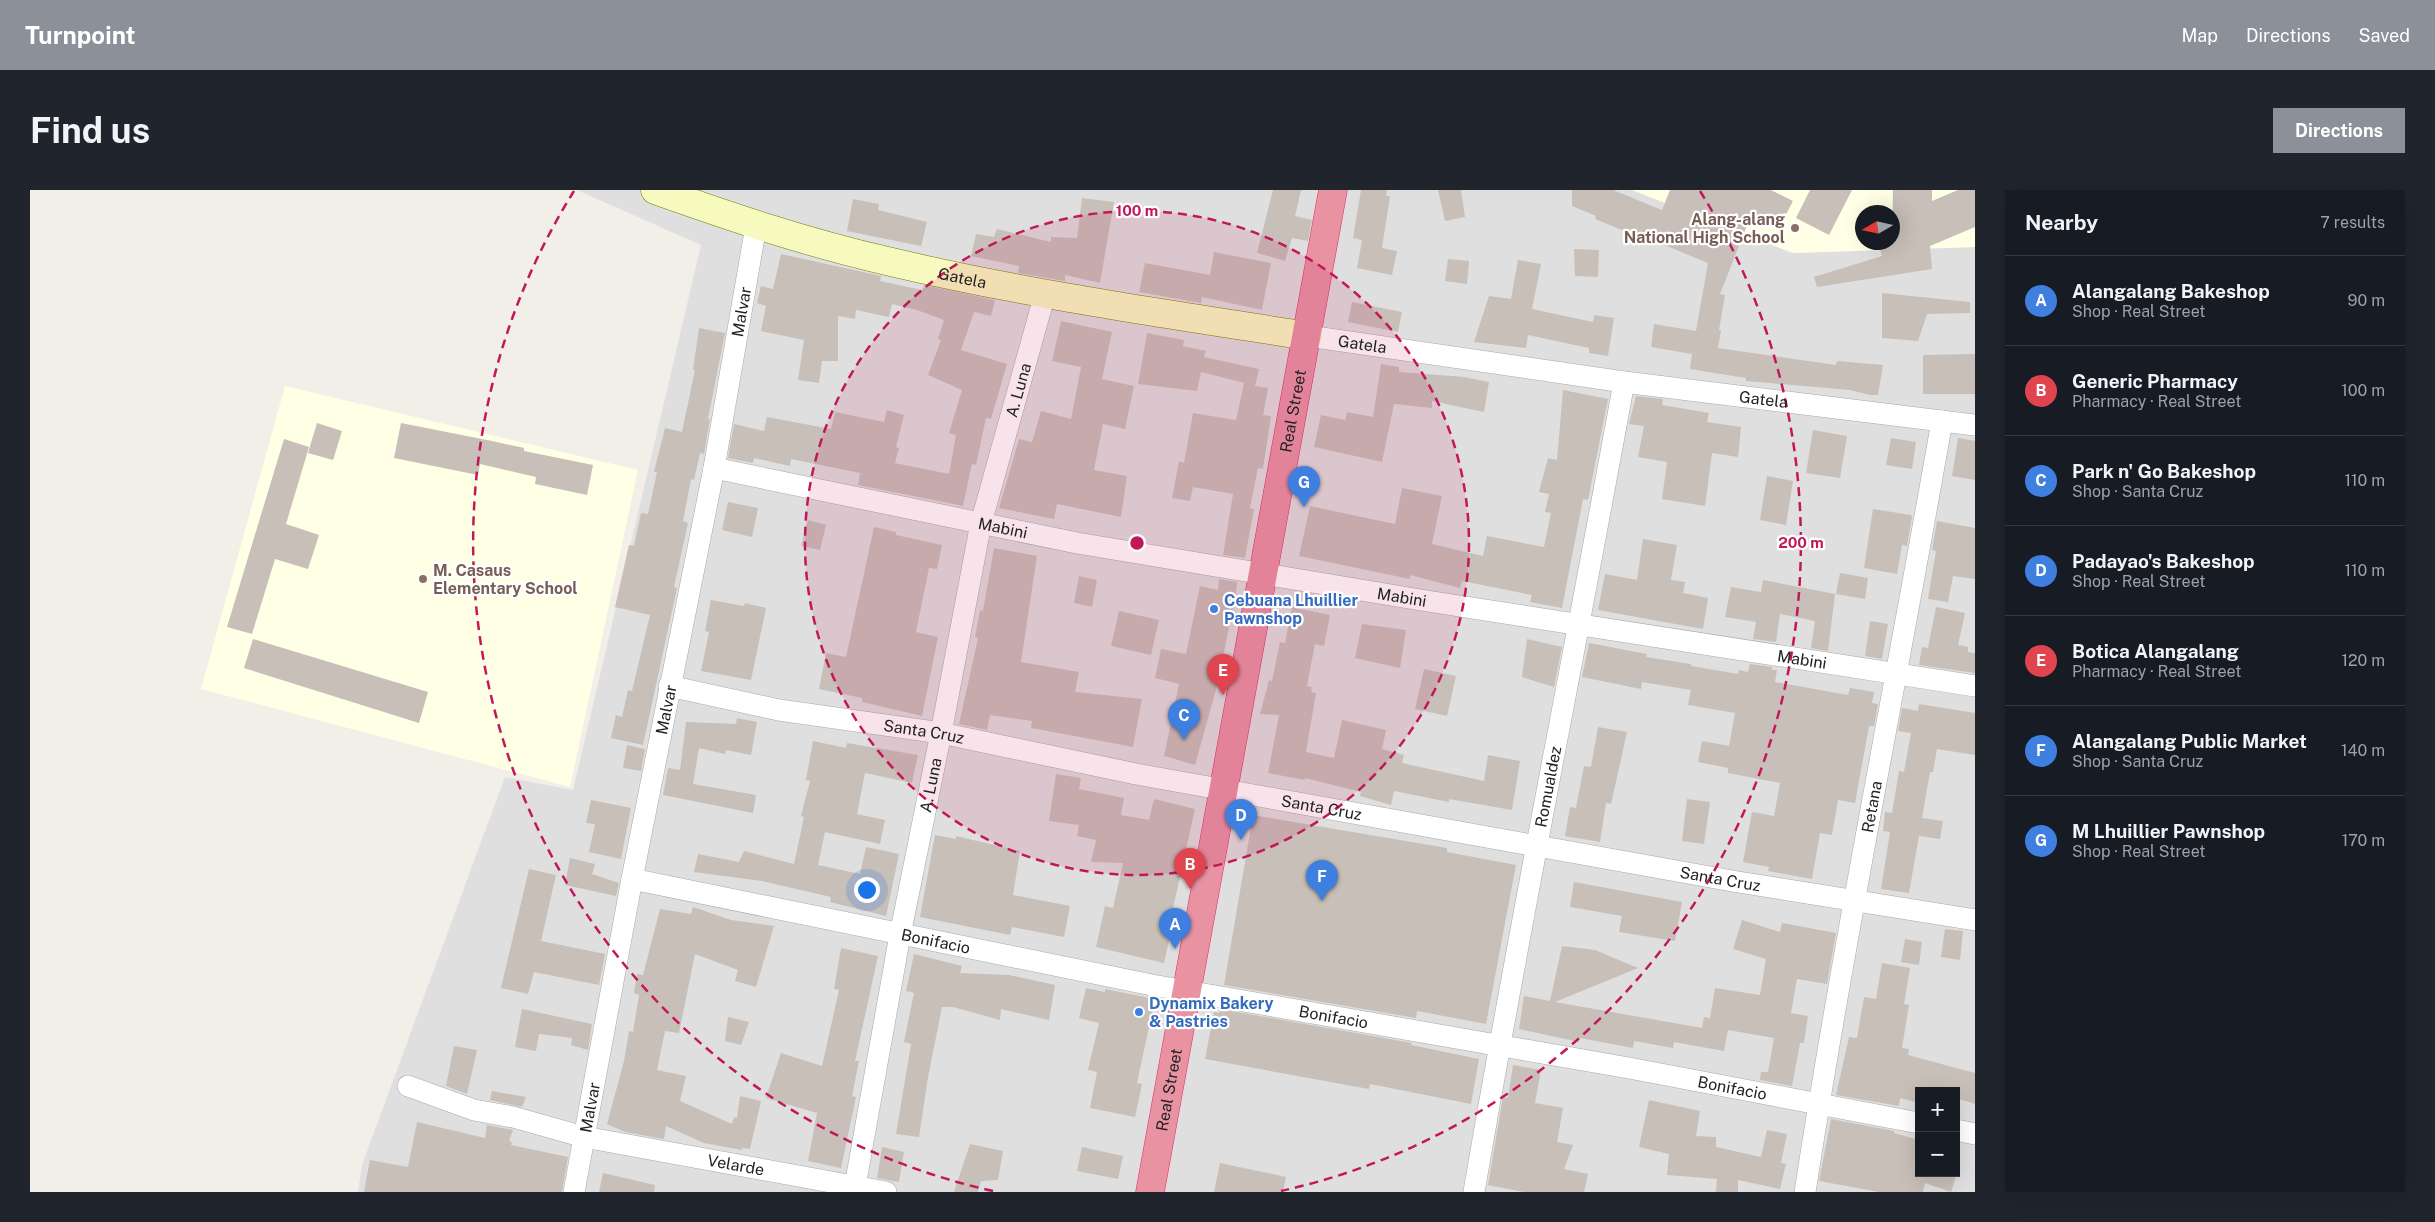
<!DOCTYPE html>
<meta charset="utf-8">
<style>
body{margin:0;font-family:"Public Sans",sans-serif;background:#20242c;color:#f1f3f6}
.controls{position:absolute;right:15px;bottom:15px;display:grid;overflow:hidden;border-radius:0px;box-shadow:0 5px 20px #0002}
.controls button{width:45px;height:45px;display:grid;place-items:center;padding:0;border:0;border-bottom:1px solid #363941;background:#171b24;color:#f1f3f6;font:25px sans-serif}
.compass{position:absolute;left:1825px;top:15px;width:45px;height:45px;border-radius:50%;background:#171b24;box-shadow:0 5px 20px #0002;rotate:261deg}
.you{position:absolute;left:836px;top:699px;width:18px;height:18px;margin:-12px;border:4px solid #fff;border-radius:50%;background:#1a73e8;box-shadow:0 0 0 8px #1a73e833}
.badge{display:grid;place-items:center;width:32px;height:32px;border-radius:50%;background:#8c9099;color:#fff;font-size:16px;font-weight:700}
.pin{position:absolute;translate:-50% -41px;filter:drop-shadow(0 1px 2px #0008)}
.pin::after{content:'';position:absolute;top:26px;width:18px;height:15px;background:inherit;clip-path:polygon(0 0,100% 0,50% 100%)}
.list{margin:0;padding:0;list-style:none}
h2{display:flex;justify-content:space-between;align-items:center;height:65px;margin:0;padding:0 20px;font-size:21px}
h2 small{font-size:16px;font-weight:400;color:#9ea1a6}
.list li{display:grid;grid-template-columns:32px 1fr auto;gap:15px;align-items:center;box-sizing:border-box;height:90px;padding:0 20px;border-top:1px solid #363941}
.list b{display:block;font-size:19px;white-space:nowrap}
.list p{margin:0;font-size:16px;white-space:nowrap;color:#9ea1a6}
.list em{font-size:16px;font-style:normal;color:#9ea1a6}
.map{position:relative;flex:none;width:1945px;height:1002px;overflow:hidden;border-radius:0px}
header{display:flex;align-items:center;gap:30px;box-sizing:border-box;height:70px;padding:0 25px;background:#8c9099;color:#fff}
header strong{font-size:24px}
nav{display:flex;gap:28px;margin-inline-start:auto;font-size:18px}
.intro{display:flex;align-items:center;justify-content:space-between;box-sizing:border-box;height:120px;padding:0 30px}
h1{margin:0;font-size:35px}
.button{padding:12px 22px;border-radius:0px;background:#8c9099;color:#fff;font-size:18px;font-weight:700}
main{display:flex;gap:30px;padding:0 30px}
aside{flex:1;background:#171b24;border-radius:0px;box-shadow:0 5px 20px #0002}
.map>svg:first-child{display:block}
.residential{fill:#e0dfdf;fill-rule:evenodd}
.education{fill:#ffffe5;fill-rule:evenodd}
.building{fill:#c7bfb8}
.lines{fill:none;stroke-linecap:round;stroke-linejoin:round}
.street-casing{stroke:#a9a9a9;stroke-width:22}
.secondary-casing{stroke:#707d05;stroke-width:29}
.highway-casing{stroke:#dc2a67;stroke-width:29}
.street{stroke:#fff;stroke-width:21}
.secondary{stroke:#f7fabf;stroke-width:28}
.highway{stroke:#e892a2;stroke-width:28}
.ring{fill:none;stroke:#c2185b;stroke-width:2.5;stroke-dasharray:9 6}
.education-dot{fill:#8d6e63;stroke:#fff;stroke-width:2}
.shop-dot{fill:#3f7fe0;stroke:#fff;stroke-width:2}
.labels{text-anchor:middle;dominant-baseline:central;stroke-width:4.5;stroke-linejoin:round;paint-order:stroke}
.education-label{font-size:16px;font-weight:bold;fill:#785e54;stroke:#fff;text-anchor:end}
.street-label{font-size:16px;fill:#222;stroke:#fff}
.shop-label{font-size:16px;font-weight:bold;fill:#366cbe;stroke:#fff;text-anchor:start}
.centre{fill:#c2185b;stroke:#fff;stroke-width:2.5}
.ring-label{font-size:15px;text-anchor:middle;font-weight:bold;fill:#c2185b;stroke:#fff;stroke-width:4.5;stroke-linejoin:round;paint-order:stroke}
</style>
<header>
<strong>Turnpoint</strong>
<nav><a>Map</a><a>Directions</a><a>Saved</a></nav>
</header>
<div class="intro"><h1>Find us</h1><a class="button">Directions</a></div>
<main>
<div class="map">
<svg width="1945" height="1002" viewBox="0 0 1945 1002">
<rect width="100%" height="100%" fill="#f2efe9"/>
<path class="residential" d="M547 0H1602L1763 63 1945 57V1002H328L332 975 475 587 543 600 671 55ZM1889 901H1926V983H1889Z"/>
<g class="education">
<path d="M1602 0H1945V57L1763 63ZM1832 22H1862V52H1832Z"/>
<path d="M255 196 608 280 540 597 171 499Z"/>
</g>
<g class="building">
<path d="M1243 0H1271L1265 26 1282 30 1278 51 1262 48 1255 71 1227 63Z"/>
<path d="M1331 0H1357L1356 6H1360L1352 58 1367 61 1362 85 1327 78 1332 50 1323 48Z"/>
<path d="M1408 0H1431L1435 27 1415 31Z"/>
<path d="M1542 0H1583L1632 20 1640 0H1741L1763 11 1749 38 1721 25 1690 104 1695 105 1689 140 1691 141 1688 158 1806 175 1807 171 1853 175 1848 205H1840L1820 200 1716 191V188L1660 179 1662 164 1621 157 1624 134 1666 141 1678 73 1615 47 1614 49 1565 29 1566 26 1542 16Z"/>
<path d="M1780 0H1822L1799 45 1766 28Z"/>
<path d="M1863 0H1902V11L1928 0H1945V37L1900 56 1902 79 1787 97 1784 87 1852 66 1848 52H1862Z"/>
<path d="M1052 8 1084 12 1070 93 1035 85V91L988 83 989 76 941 66 946 44 964 47 967 39 1021 52V47L1047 48Z"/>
<path d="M823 9 849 14 848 20 897 32 891 56 817 41Z"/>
<path d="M1544 59 1569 60 1568 87 1545 86Z"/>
<path d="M1184 62 1241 73 1232 120 1172 107 1171 113 1109 102 1115 73 1180 85Z"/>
<path d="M751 64 851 86 850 91 892 100 894 95 965 110 961 126 944 122 931 160 977 174 961 229 956 228 946 275 942 274 933 316 828 295 830 283 761 269 760 276 724 268 723 273 698 268 704 234 734 241 737 227 801 239 805 222 854 232 857 220 874 225 866 257 869 258 865 273 919 284 926 245 919 243 932 200 898 185 911 150 908 149 914 130 887 120 862 114 859 127 826 120 825 129 808 126V171H792L789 193 768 190 774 150 731 141 736 116 727 113 731 96 743 99Z"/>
<path d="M1418 69 1439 71 1437 94 1415 91Z"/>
<path d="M1488 70 1511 74 1502 119 1563 132 1564 125 1584 128 1578 166 1559 163V158L1498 145 1496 158 1444 152 1459 106 1481 109Z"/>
<path d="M1852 103 1940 112V123L1897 124 1888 151 1852 148Z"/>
<path d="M1322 112 1372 122 1368 142 1318 132Z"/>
<path d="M1031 131 1082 142 1072 189 1104 196 1095 239 1073 234 1064 280 1097 286 1091 327 1027 314 1024 329 969 318 989 249 1002 252 1011 221 1041 229 1051 177 1022 171Z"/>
<path d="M669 138 695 143 678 229H680L674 264 670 263 664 290 661 289 653 331 658 333 644 397 647 398 613 555 581 548 586 525 592 527 598 500 602 501 620 425 585 417 599 355 604 356 611 323 618 324 627 282H624L635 238 652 242 665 180H663Z"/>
<path d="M1117 143 1154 150 1153 156 1176 161 1174 167 1229 179 1225 196 1238 198 1233 225 1241 226 1233 279 1228 278 1220 318 1224 319 1215 368 1193 365 1203 304 1163 297 1160 311 1142 308 1149 271 1154 273 1163 223 1206 230 1214 193 1171 182 1167 201 1108 194Z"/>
<path d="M1945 164V204H1893V165Z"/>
<path d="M1351 174 1369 177V182L1434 187 1459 192 1454 222 1402 211V218L1364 214 1352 272 1284 257 1291 225 1315 230 1317 222 1343 227Z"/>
<path d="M1533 200 1578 209 1558 310 1553 309 1532 418 1500 412 1502 405 1432 391 1430 398 1380 385V389L1269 366 1280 316 1365 334 1372 298 1412 306 1402 354 1453 366 1457 346 1514 357 1521 323 1515 322 1519 304 1509 302 1518 268 1527 270Z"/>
<path d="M1606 206 1633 209 1632 215 1679 223 1677 232 1711 237 1708 267 1682 263 1675 316 1632 309 1637 272 1608 267 1614 236 1599 234Z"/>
<path d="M287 233 312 241 303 270 278 263Z"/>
<path d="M371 233 462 251 494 258V261L563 275 557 305 505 294 506 287 450 274 448 285 364 268Z"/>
<path d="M1783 240 1817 246 1810 288 1776 283Z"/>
<path d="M1861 248 1886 252 1882 279 1856 275Z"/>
<path d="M1928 248 1945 251V290L1922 286Z"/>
<path d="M254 249 279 257 256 334 289 345 278 379 245 369 222 444 197 437Z"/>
<path d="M1737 286 1763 291 1756 335 1730 330Z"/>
<path d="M698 312 728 318 722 347 692 340Z"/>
<path d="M1843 319 1881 325 1882 327 1877 356 1872 355 1867 384 1834 378Z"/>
<path d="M778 330 796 335 790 360 771 356Z"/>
<path d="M1907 331 1945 338V389L1923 386 1918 412 1898 409 1906 361 1902 360Z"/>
<path d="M844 337 866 342V345L912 355 907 379 899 378 886 442 908 447 892 526 832 512V508L789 499 796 463 816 467Z"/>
<path d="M1613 349 1647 355 1641 390 1655 392 1653 403 1678 408 1673 439 1568 420 1575 384 1607 390Z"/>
<path d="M964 358 1007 366 991 472 1049 482 1045 502 1112 509 1103 557 1001 538 1002 531 960 525 957 540 929 534 948 448 945 447 950 420 953 421Z"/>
<path d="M1810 383 1838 388 1835 409 1806 404Z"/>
<path d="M1049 386 1067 390 1062 417 1044 413Z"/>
<path d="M1189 389 1207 392 1206 404 1187 496 1165 575 1134 566 1149 494 1125 488 1131 459 1156 464 1170 396 1188 400Z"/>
<path d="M1733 390 1805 404 1798 461 1781 458 1785 431 1750 424 1746 452 1723 449 1726 432 1695 427 1701 397 1731 402Z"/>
<path d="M681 410 714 416 715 413 736 418 721 490 671 481 679 442 675 441Z"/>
<path d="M1262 417 1300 425 1294 456 1285 454 1277 496 1282 497 1281 502 1286 503 1276 562 1304 568 1312 530 1356 540 1352 559 1374 565 1372 573 1454 591 1458 565 1490 571 1482 620 1419 609V612L1364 601 1361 615 1330 606 1331 602 1275 588V590L1238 583 1249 525 1230 524 1239 490 1242 491 1250 452 1255 453Z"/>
<path d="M1906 417 1935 423 1928 455 1938 457V462L1945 463V483L1889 475 1892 457 1898 458Z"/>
<path d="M1089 421 1129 430 1121 465 1081 456Z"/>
<path d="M1840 431 1858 434 1852 469 1835 466Z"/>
<path d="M1332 434 1376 440 1370 478 1325 468Z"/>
<path d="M223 449 398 502 389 533 214 478Z"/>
<path d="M1497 449 1532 457 1524 497 1492 487Z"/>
<path d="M1559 453 1617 464 1616 467 1661 474V476L1708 484 1709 480 1718 482 1720 474 1742 477V480H1747L1745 492 1818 505 1820 498 1844 502 1842 513 1848 514 1844 536H1839L1825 613 1808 610 1802 645 1790 643 1782 689 1738 681 1739 677 1713 672 1722 622 1744 626 1750 593 1698 583V578L1668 572 1672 551 1699 556 1705 523 1658 515 1661 500 1612 492 1611 499 1552 487Z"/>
<path d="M1394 479 1426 486 1417 526 1385 519Z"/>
<path d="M1889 514 1945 523V565L1907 559 1903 582H1900L1892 628 1913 631 1910 649 1889 646 1879 703 1851 699 1860 642 1853 641 1855 622 1862 623 1869 581 1874 582 1881 543 1868 541 1872 518 1888 521Z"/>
<path d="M707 528 727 532 721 565 696 560 695 564 669 558 663 594 726 605 723 623 633 605 638 578 650 580 656 532 706 534Z"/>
<path d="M1568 537 1597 542 1581 614 1576 613 1570 652 1535 646 1540 617 1546 618 1554 576 1561 577Z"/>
<path d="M783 551 816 558 817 553 888 565 882 593 835 583 827 624 855 630 850 654 795 642 788 675 830 684 836 657 869 664 856 726 800 712 801 707 775 701 732 691 664 682 668 664 709 672 714 661 764 674 774 627 771 626 780 591 776 590Z"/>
<path d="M597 555 615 559 611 581 593 578Z"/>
<path d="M1026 584 1051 588 1049 599 1094 608 1091 625 1119 630 1124 609 1165 619 1140 732 1143 733 1134 773 1066 757 1075 716 1083 718 1093 673 1061 672 1066 650 1047 646 1049 635 1019 631Z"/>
<path d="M1657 609 1680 612 1674 654 1652 651Z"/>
<path d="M561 610 601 618 591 669 559 662 565 634 556 633Z"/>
<path d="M1223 625 1417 658V662L1486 675 1456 834 1387 821 1386 828 1194 795Z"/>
<path d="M905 645 926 649V646L990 661 983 705 1040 716 1034 747 982 737 980 745 890 727Z"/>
<path d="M540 668 565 674 562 684 589 693 586 706 535 695Z"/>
<path d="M499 679 526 685 511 751 575 764 569 795 504 782 498 804 471 798Z"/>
<path d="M1544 692 1652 712 1645 751 1589 742 1592 726 1540 717Z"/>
<path d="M663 717 701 730 744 736 726 797 705 791 708 780 665 764 649 843 635 841 627 880 656 886 650 911 702 934 704 927 707 928 710 906 731 911 720 959 712 958V960L674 953 636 936 634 949 595 942 577 934 594 871 599 841 603 842 609 805 604 803 607 784 613 785 630 719 661 724Z"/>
<path d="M1712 730 1750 742 1752 733 1806 743 1797 794 1767 789 1761 823 1778 826 1774 853H1770L1762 896 1730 890 1731 882H1738L1744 848 1698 840 1694 861 1644 852 1643 858 1604 851 1603 858 1550 848 1549 852 1489 839 1494 806 1520 811 1532 756 1565 760 1608 778 1525 812 1672 838 1674 827 1680 828 1685 798 1730 805 1736 769 1703 759Z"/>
<path d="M1915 739 1933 741 1930 770 1911 767Z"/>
<path d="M1875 749 1892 752 1889 775 1871 772Z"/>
<path d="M811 758 848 766 825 871H829L822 906 826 907 811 978 778 971 787 923 736 908 751 863 792 876 809 800 804 799Z"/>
<path d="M884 764 932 776 930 783 979 785 1025 795 1019 830 971 819 970 830 923 817H912L898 887 889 947 866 944 881 854 874 852 884 803 876 801Z"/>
<path d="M1852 773 1880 778 1874 814 1879 815 1872 858 1879 859 1878 865 1945 883V914L1926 908V901H1889V913L1870 908 1869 916 1806 905 1819 847 1827 848 1834 807 1846 809Z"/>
<path d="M1056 798 1075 802V799L1125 809 1107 893 1112 894 1105 927 1060 918 1067 882 1058 880 1069 833 1049 828Z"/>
<path d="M492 819 562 834 558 860 541 855 542 848 509 844 506 861 485 857Z"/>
<path d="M1190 819 1382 853 1381 855 1449 869 1441 914 1340 894 1339 899 1175 869 1184 822 1189 823Z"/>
<path d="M698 827 719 832 711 855 695 851Z"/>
<path d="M424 856 447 860 437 904 416 896Z"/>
<path d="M1483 875 1511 880 1505 913 1533 918 1527 952 1543 955 1534 979 1558 984 1554 1002H1494L1458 995 1473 907 1478 908Z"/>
<path d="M462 901 496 907 492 917 460 910Z"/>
<path d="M1619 910 1670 921 1666 946 1686 947V957L1731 967 1737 940 1757 944 1751 973 1756 974 1750 999 1708 990V1002H1686L1687 989 1637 985 1639 964 1609 957Z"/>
<path d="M1801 929 1864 941V943L1889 950V983H1927L1921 1002 1895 993 1893 1002H1849L1789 991Z"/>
<path d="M387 932 455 948 457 935 483 940 479 951 482 952 481 955 538 967 532 1002H334L340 970 378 977Z"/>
<path d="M940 954 973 961 968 990 951 991 948 1002H924Z"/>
<path d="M852 957 874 962 869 992 847 988Z"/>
<path d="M1052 957 1093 966 1088 989 1047 981Z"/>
<path d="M1190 973 1256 987 1253 1002H1184Z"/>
<path d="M573 983 625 995 624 1002H569Z"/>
</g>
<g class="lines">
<defs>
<g id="street">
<path id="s1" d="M1278 146 1594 192 1945 235"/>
<path id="s2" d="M684 278 1047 353 1397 411 1945 496"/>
<path id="s3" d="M639 496 749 520 911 543 1106 584 1708 692 1945 730"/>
<path id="s4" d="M602 689 1122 795 1599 878 1889 933"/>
<path id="s5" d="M378 896 444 920 483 927 554 947 856 1002"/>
<path d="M1926 940 1945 944"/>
<path id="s6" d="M544 1002 602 689 684 278 726 36"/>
<path id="s7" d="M824 1002 870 745 911 543 951 333 1015 104"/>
<path id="s8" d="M1444 1002C1490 731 1545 462 1594 192"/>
<path id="s9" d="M1775 1002C1815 744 1867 488 1912 231"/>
</g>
<g id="secondary">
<path id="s10" d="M625 0C701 27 778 53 857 71 996 104 1137 124 1278 146"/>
</g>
<g id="highway">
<path id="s11" d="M1120 1002 1303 0"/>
</g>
</defs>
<use href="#street" class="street-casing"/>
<use href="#secondary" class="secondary-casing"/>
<use href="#highway" class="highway-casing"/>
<use href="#street" class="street"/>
<use href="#secondary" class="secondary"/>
<use href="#highway" class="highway"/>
</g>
<circle cx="1107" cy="353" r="332" fill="#c2185b" fill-opacity=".12"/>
<g class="ring">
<circle cx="1107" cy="353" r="332"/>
<path d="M963 1001A664 664 0 0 1 544 1M1670 1A664 664 0 0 1 1251 1001"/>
</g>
<g class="education-dot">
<circle cx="1765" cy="38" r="5"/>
<circle cx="393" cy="389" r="5"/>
</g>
<g class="shop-dot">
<circle cx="1184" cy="419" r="5"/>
<circle cx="1109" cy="822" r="5"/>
</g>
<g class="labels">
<g class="education-label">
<text x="1755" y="29">Alang-alang<tspan x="1755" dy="18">National High School</tspan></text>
<text x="403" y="380" text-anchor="start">M. Casaus<tspan x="403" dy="18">Elementary School</tspan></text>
</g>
<g class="street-label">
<text stroke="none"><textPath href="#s10" startOffset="320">Gatela</textPath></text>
<text stroke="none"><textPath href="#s6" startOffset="896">Malvar</textPath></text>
<text stroke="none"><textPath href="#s1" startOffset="55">Gatela</textPath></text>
<text stroke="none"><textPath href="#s7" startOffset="819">A. Luna</textPath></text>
<text stroke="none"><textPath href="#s1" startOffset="460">Gatela</textPath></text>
<text stroke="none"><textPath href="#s11" startOffset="794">Real Street</textPath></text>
<text stroke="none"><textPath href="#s2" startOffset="295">Mabini</textPath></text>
<text stroke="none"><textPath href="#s2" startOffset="700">Mabini</textPath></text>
<text stroke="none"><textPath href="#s2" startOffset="1105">Mabini</textPath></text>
<text stroke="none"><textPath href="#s6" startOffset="491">Malvar</textPath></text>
<text stroke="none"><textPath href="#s3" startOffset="259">Santa Cruz</textPath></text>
<text stroke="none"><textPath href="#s7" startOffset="414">A. Luna</textPath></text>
<text stroke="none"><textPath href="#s8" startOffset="412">Romualdez</textPath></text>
<text stroke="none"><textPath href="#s9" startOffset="391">Retana</textPath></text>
<text stroke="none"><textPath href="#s3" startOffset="664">Santa Cruz</textPath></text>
<text stroke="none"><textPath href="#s3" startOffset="1069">Santa Cruz</textPath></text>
<text stroke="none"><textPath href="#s4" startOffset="310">Bonifacio</textPath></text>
<text stroke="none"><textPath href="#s4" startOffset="715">Bonifacio</textPath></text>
<text stroke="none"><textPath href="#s4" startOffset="1120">Bonifacio</textPath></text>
<text stroke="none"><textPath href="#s11" startOffset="104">Real Street</textPath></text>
<text stroke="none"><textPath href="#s6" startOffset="86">Malvar</textPath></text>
<text stroke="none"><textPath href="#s5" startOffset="338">Velarde</textPath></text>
</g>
<g class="shop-label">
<text x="1194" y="410">Cebuana Lhuillier<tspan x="1194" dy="18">Pawnshop</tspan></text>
<text x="1119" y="813">Dynamix Bakery<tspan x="1119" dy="18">&amp; Pastries</tspan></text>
</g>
</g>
<circle cx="1107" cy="353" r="8" class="centre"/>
<g class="ring-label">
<text x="1107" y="26">100 m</text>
<text x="1771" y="358">200 m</text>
</g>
</svg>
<div class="controls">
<button>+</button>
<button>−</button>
</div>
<svg class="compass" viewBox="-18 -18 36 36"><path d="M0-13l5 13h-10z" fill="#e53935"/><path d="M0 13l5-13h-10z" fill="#9ea1a6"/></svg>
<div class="you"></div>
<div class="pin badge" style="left:1145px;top:759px;background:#3f7fe0">A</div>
<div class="pin badge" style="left:1160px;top:699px;background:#e0444e">B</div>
<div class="pin badge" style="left:1154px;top:550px;background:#3f7fe0">C</div>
<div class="pin badge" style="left:1211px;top:650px;background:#3f7fe0">D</div>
<div class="pin badge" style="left:1193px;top:505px;background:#e0444e">E</div>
<div class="pin badge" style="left:1292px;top:711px;background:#3f7fe0">F</div>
<div class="pin badge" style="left:1274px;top:317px;background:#3f7fe0">G</div>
</div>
<aside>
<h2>Nearby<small>7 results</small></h2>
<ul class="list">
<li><span class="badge" style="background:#3f7fe0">A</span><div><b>Alangalang Bakeshop</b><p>Shop · Real Street</p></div><em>90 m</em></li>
<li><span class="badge" style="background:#e0444e">B</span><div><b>Generic Pharmacy</b><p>Pharmacy · Real Street</p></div><em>100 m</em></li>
<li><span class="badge" style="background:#3f7fe0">C</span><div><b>Park n' Go Bakeshop</b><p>Shop · Santa Cruz</p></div><em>110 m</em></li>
<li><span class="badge" style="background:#3f7fe0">D</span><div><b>Padayao's Bakeshop</b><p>Shop · Real Street</p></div><em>110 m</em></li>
<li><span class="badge" style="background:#e0444e">E</span><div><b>Botica Alangalang</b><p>Pharmacy · Real Street</p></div><em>120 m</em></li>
<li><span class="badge" style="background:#3f7fe0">F</span><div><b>Alangalang Public Market</b><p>Shop · Santa Cruz</p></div><em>140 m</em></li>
<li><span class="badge" style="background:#3f7fe0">G</span><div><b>M Lhuillier Pawnshop</b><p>Shop · Real Street</p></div><em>170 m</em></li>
</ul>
</aside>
</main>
